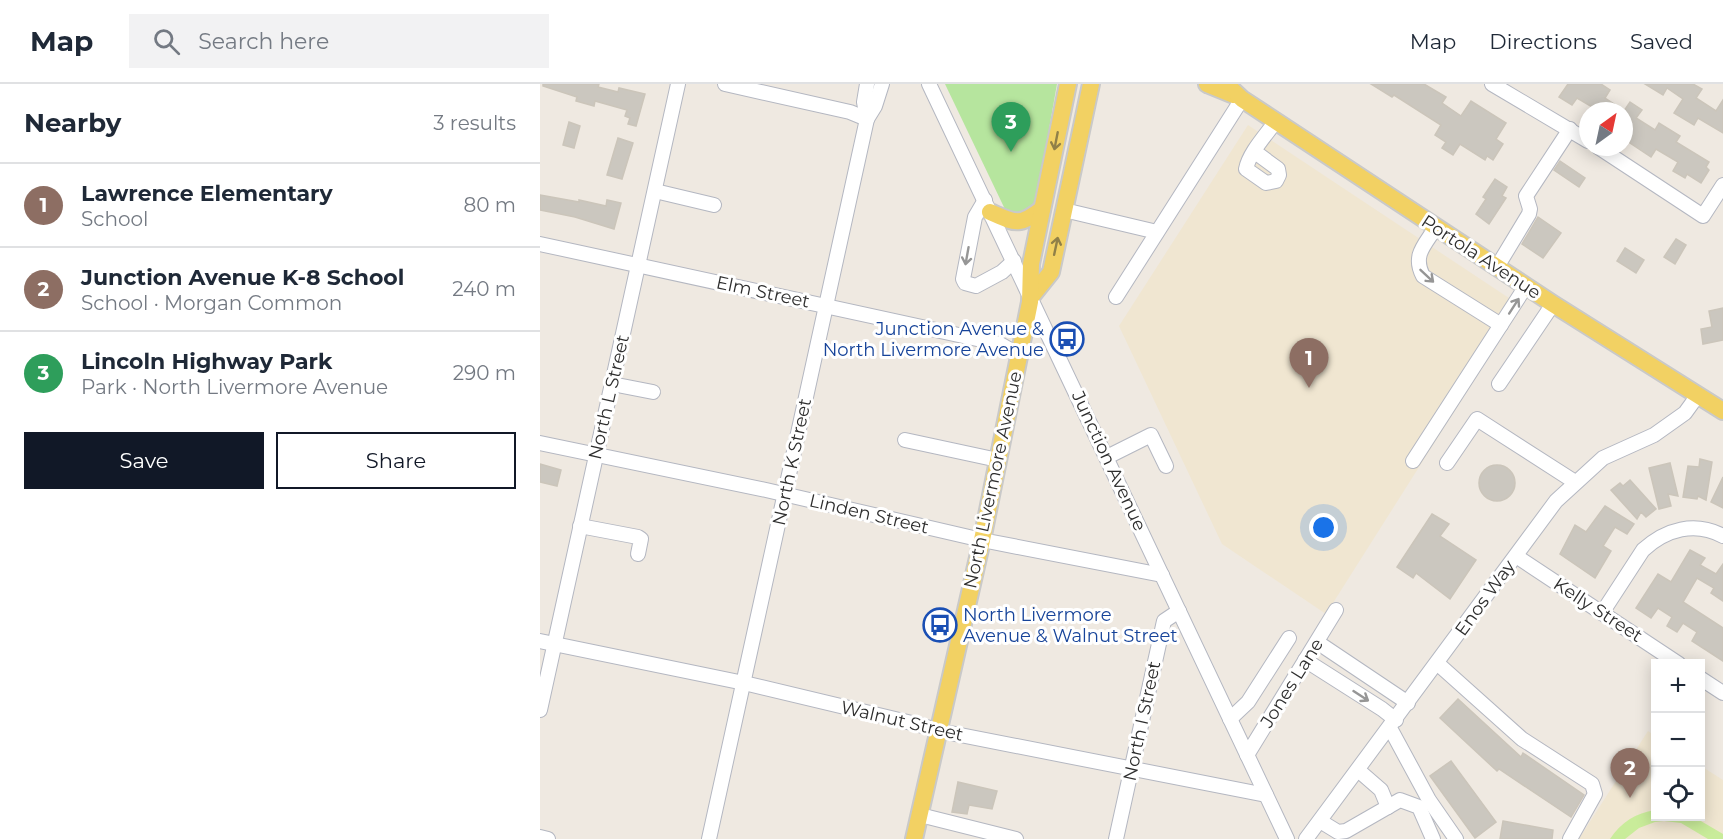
<!DOCTYPE html>
<meta charset="utf-8">
<style>
body{margin:0;font-family:Montserrat,sans-serif;background:#f2f2f3;color:#1f2937}
.controls{position:absolute;right:18px;bottom:18px;display:grid;overflow:hidden;border-radius:0px;box-shadow:0 3px 15px #0003}
.controls button{width:54px;height:54px;display:grid;place-items:center;padding:0;border:0;border-bottom:2px solid #e0e1e3;background:#fff;color:#1f2937;font:30px sans-serif}
.compass{position:absolute;left:1039px;top:18px;width:54px;height:54px;border-radius:50%;background:#fff;box-shadow:0 3px 15px #0003;rotate:33deg}
.you{position:absolute;left:784px;top:444px;width:21px;height:21px;margin:-15px;border:4px solid #fff;border-radius:50%;background:#1a73e8;box-shadow:0 0 0 9px #1a73e833}
.badge{display:grid;place-items:center;width:39px;height:39px;border-radius:50%;background:#111827;color:#fff;font-size:20px;font-weight:700}
.pin{position:absolute;translate:-50% -50px;filter:drop-shadow(0 2px 3px #0008)}
.pin::after{content:'';position:absolute;top:32px;width:21px;height:18px;background:inherit;clip-path:polygon(0 0,100% 0,50% 100%)}
.list{margin:0;padding:0;list-style:none}
h2{display:flex;justify-content:space-between;align-items:center;height:78px;margin:0;padding:0 24px;font-size:26px}
h2 small{font-size:20px;font-weight:400;color:#747a83}
.list li{display:grid;grid-template-columns:39px 1fr auto;gap:18px;align-items:center;box-sizing:border-box;height:84px;padding:0 24px;border-top:2px solid #e0e1e3}
.list b{display:block;font-size:22px;white-space:nowrap}
.list p{margin:0;font-size:20px;white-space:nowrap;color:#747a83}
.list em{font-size:20px;font-style:normal;color:#747a83}
.actions{display:flex;gap:12px;padding:18px 24px}
.actions a{flex:1;padding:14px 0;border:2px solid #111827;border-radius:0px;text-align:center;font-size:21px;color:#111827}
.actions .main{background:#111827;color:#fff}
.icon{flex:none;width:33px;height:33px;fill:none;stroke:currentColor;stroke-width:2;stroke-linecap:round;stroke-linejoin:round}
.map{position:relative;flex:none;width:1183px;height:755px;overflow:hidden}
header{display:flex;align-items:center;gap:36px;box-sizing:border-box;height:84px;padding:0 30px;background:#fff;border-bottom:2px solid #e0e1e3}
header strong{font-size:28px}
nav{display:flex;gap:33px;margin-inline-start:auto;font-size:21px}
.search{width:420px;height:54px;background:#f2f2f3;display:flex;align-items:center;gap:15px;box-sizing:border-box;padding:0 21px;border-radius:0px;color:#747a83;font-size:22px}
main{display:flex}
aside{flex:1;background:#fff}
.map>svg:first-child{display:block}
.education{fill:#f0e6d1}
.green{fill:#b6e59e}
.pitch{fill:#c9ec9a}
.building{fill:#cbc7bf;stroke:#cbc5ba;stroke-width:1.5}
.lines{fill:none;stroke-linecap:round;stroke-linejoin:round}
.minor-casing{stroke:#b4b7c1;stroke-width:16}
.major-casing{stroke:#c9c9c9;stroke-width:20}
.minor{stroke:#fff;stroke-width:14}
.major{stroke:#f2d163;stroke-width:16}
.oneway{stroke:#908048}
.oneway2{stroke:#969696}
.labels{text-anchor:middle;dominant-baseline:central;stroke-width:6;stroke-linejoin:round;paint-order:stroke}
.street-label{font-size:18px;fill:#2e2e2e;stroke:#fff}
.transit-label{font-size:18px;fill:#164399;stroke:#fff;text-anchor:end}
</style>
<header>
<strong>Map</strong>
<div class="search"><svg class="icon" aria-label="search" viewBox="0 0 24 24"><circle cx="10" cy="10" r="6"/><path d="M15 15l6 6"/></svg>Search here</div>
<nav><a>Map</a><a>Directions</a><a>Saved</a></nav>
</header>
<main>
<aside>
<h2>Nearby<small>3 results</small></h2>
<ul class="list">
<li><span class="badge" style="background:#8d6e63">1</span><div><b>Lawrence Elementary</b><p>School</p></div><em>80 m</em></li>
<li><span class="badge" style="background:#8d6e63">2</span><div><b>Junction Avenue K-8 School</b><p>School · Morgan Common</p></div><em>240 m</em></li>
<li><span class="badge" style="background:#2e9e5b">3</span><div><b>Lincoln Highway Park</b><p>Park · North Livermore Avenue</p></div><em>290 m</em></li>
</ul>
<div class="actions"><a class="main">Save</a><a>Share</a></div>
</aside>
<div class="map">
<svg width="1183" height="755" viewBox="0 0 1183 755">
<rect width="100%" height="100%" fill="#efe9e1"/>
<g class="education">
<path d="M708 41 981 222 786 530 682 460 579 242Z"/>
<path d="M1108 647 1115 652 1116 732H1160L1161 682 1183 696V755H1039Z"/>
</g>
<path class="green" d="M405 0H517L493 136 473 142Z"/>
<path class="pitch" d="M1115 726 1116 732 1154 733 1183 750V755H1168L1141 739 1124 737 1115 738 1099 744 1085 755H1070C1081 738 1096 729 1115 726Z"/>
<g class="building">
<path d="M3 0H59L58 3 78 8 79 4 105 10 96 42 88 40 90 34 85 32 87 26 55 17 54 22 36 17 37 13 3 2Z"/>
<path d="M831 0H884L906 13 902 19 921 32 931 17 966 39 956 55 963 60 953 76 947 72 945 76 920 60 913 71 902 64 906 58 895 51 901 41 854 11 852 13Z"/>
<path d="M1028 0H1061L1070 6 1065 14 1074 20 1069 27H1059L1037 14 1032 21 1019 13Z"/>
<path d="M1105 0H1153L1162 5 1156 14 1176 27 1183 16V49L1158 34 1154 41 1134 29 1143 15 1127 4 1123 11Z"/>
<path d="M1090 18 1102 26 1096 34 1115 46 1119 39 1140 52 1136 58 1169 78 1166 83 1169 86 1161 99 1147 90 1145 94 1133 87 1138 78 1116 65 1111 73 1084 55 1088 46 1084 43V27Z"/>
<path d="M29 38 40 42 34 64 23 61Z"/>
<path d="M78 54 93 59 82 95 67 91Z"/>
<path d="M1020 77 1045 94 1039 103 1014 86Z"/>
<path d="M955 95 967 103 962 112 966 114 949 140 936 130 946 115 943 113Z"/>
<path d="M0 111 39 118V116L66 122 67 116 81 119 74 145 35 133 0 126Z"/>
<path d="M998 133 1021 149 1003 174 982 160Z"/>
<path d="M1136 155 1146 161 1135 180 1124 173Z"/>
<path d="M1085 164 1104 176 1096 189 1077 177Z"/>
<path d="M1183 224V256L1163 260 1161 245 1172 243 1169 227Z"/>
<path d="M1160 375 1172 378 1166 416 1158 412 1157 415 1143 413 1148 382 1159 383Z"/>
<path d="M1130 379 1138 412 1128 410 1131 422 1119 425 1109 384Z"/>
<path d="M0 380 21 386 17 402 0 398Z"/>
<circle cx="957" cy="399" r="18"/>
<path d="M1183 393V424L1171 418Z"/>
<path d="M1090 396 1116 425 1106 433 1101 428 1097 435 1071 406 1080 399 1083 402Z"/>
<path d="M1065 422 1094 440 1087 450 1075 443 1063 462 1071 467 1055 494 1020 470 1035 441 1046 448Z"/>
<path d="M892 430 909 440 900 452 936 476 910 515 876 489 873 494 857 483Z"/>
<path d="M1150 466 1165 474 1160 481 1176 490 1183 480V517L1171 509 1174 504 1157 494 1143 518 1183 544V577L1152 557 1157 548 1143 539 1137 548 1127 542 1132 533 1118 524 1111 534 1096 524 1118 490 1131 498Z"/>
<path d="M918 615 981 673 983 669 1044 711 1031 733 959 685 957 687 900 634Z"/>
<path d="M911 677 956 738 935 754 890 692Z"/>
<path d="M418 698 457 707 452 725 429 721 427 730 412 728Z"/>
<path d="M963 737 1013 746 1012 755H960Z"/>
</g>
<g class="lines">
<defs>
<g id="minor">
<path d="M185 0 310 28 327 35"/>
<path d="M389 0 747 755"/>
<path d="M952 0 1048 57"/>
<path d="M327 35 335 22 342 0"/>
<path d="M1058 63 1163 132 1183 101"/>
<path d="M715 68 738 85 739 91 736 97 726 99 706 85C709 69 726 51 736 37"/>
<path d="M115 107 174 121"/>
<path d="M445 116 435 133 423 195 425 199 436 202 462 188 474 177"/>
<path d="M524 126 617 148"/>
<path d="M896 143C885 161 872 171 883 192L961 241"/>
<path d="M0 160 460 260 479 271"/>
<path d="M957 183 989 130 990 125 986 112 1030 45"/>
<path d="M576 213 702 15"/>
<path d="M72 300 113 308"/>
<path d="M959 300 1013 220"/>
<path d="M365 356 458 376"/>
<path d="M0 359 226 406 442 456 622 491"/>
<path d="M567 373 611 351 626 382"/>
<path d="M873 377 986 202"/>
<path d="M907 379 937 335 1035 398"/>
<path d="M40 442 98 453 101 455 98 470"/>
<path d="M976 472 1139 580"/>
<path d="M1062 529 1103 466C1126 445 1155 437 1183 452"/>
<path d="M0 557 204 599 376 640 400 647 726 711"/>
<path d="M777 558 868 619"/>
<path d="M765 576 842 625 856 636"/>
<path d="M897 579 982 655 1052 700 1055 710 1030 755"/>
<path d="M1160 594 1183 609"/>
<path d="M0 626 138 0"/>
<path d="M690 635 708 618 749 554"/>
<path d="M850 644 889 716 916 755"/>
<path d="M707 671 796 526"/>
<path d="M818 686 841 706 848 723"/>
<path d="M380 731 476 755"/>
<path d="M780 737 798 748 806 747 860 716 879 723 893 755"/>
<path d="M0 753 8 755"/>
<path d="M169 755 327 35 324 18 327 0"/>
<path d="M576 755 624 537 639 527"/>
<path d="M766 755 1016 417 1063 374 1114 351 1145 329 1158 311"/>
</g>
<g id="major">
<path d="M667 0 694 11"/>
<path d="M686 0 702 15 1013 220 1183 327"/>
<path d="M450 128C475 139 479 143 502 125"/>
<path d="M491 213 511 188 551 0"/>
<path d="M374 755 442 456 490 218 491 180 528 0"/>
</g>
</defs>
<use href="#minor" class="minor-casing"/>
<use href="#major" class="major-casing"/>
<use href="#minor" class="minor"/>
<use href="#major" class="major"/>
</g>
<defs><path id="oneway-shaft" d="M-6 0H5M1.5-3L5.5 0L1.5 3" fill="none" stroke-width="1.6" stroke-linecap="round" stroke-linejoin="round" transform="scale(1.5)"/></defs>
<g class="oneway">
<use href="#oneway-shaft" transform="translate(516 57) rotate(101)"/>
<use href="#oneway-shaft" transform="translate(516 162) rotate(-78)"/>
</g>
<g class="oneway2">
<use href="#oneway-shaft" transform="translate(427 172) rotate(100)"/>
<use href="#oneway-shaft" transform="translate(887 192) rotate(43)"/>
<use href="#oneway-shaft" transform="translate(974 222) rotate(-57)"/>
<use href="#oneway-shaft" transform="translate(821 612) rotate(33)"/>
</g>
<defs>
<symbol id="bus-ring" viewBox="-11 -11 22 22"><circle r="9.5" fill="#fff" stroke="#1a4fb4" stroke-width="1.5"/><path d="M-5-6H5V4H4V6H2V4H-2V6H-4V4H-5ZM-3.5-4V0h7V-4ZM-3.5 1.2v1.5H-2V1.2ZM2 1.2v1.5H3.5V1.2Z" fill="#1a4fb4"/></symbol>
</defs>
<g fill-rule="evenodd">
<use href="#bus-ring" x="508" y="236" width="38" height="38"/>
<use href="#bus-ring" x="381" y="522" width="38" height="38"/>
</g>
<g class="labels">
<g class="street-label">
<text transform="translate(941 173) rotate(33)">Portola Avenue</text>
<text transform="translate(223 208) rotate(12)">Elm Street</text>
<text transform="translate(69 313) rotate(-77)">North L Street</text>
<text transform="translate(569 377) rotate(65)">Junction Avenue</text>
<text transform="translate(252 378) rotate(-78)">North K Street</text>
<text transform="translate(453 396) rotate(-78)">North Livermore Avenue</text>
<text transform="translate(329 430) rotate(13)">Linden Street</text>
<text transform="translate(945 514) rotate(-54)">Enos Way</text>
<text transform="translate(1058 526) rotate(33)">Kelly Street</text>
<text transform="translate(752 599) rotate(-58)">Jones Lane</text>
<text transform="translate(362 637) rotate(13)">Walnut Street</text>
<text transform="translate(602 637) rotate(-78)">North I Street</text>
</g>
<g class="transit-label">
<text x="504" y="245">Junction Avenue &amp;<tspan x="504" dy="21">North Livermore Avenue</tspan></text>
<text x="423" y="531" text-anchor="start">North Livermore<tspan x="423" dy="21">Avenue &amp; Walnut Street</tspan></text>
</g>
</g>
</svg>
<div class="controls">
<button>+</button>
<button>−</button>
<button><svg class="icon" aria-label="locate" viewBox="0 0 24 24"><circle cx="12" cy="12" r="6"/><path d="M12 2v4M12 18v4M2 12h4M18 12h4"/></svg></button>
</div>
<svg class="compass" viewBox="-18 -18 36 36"><path d="M0-13l5 13h-10z" fill="#e53935"/><path d="M0 13l5-13h-10z" fill="#747a83"/></svg>
<div class="you"></div>
<div class="pin badge" style="left:769px;top:304px;background:#8d6e63">1</div>
<div class="pin badge" style="left:1090px;top:714px;background:#8d6e63">2</div>
<div class="pin badge" style="left:471px;top:68px;background:#2e9e5b">3</div>
</div>
</main>
